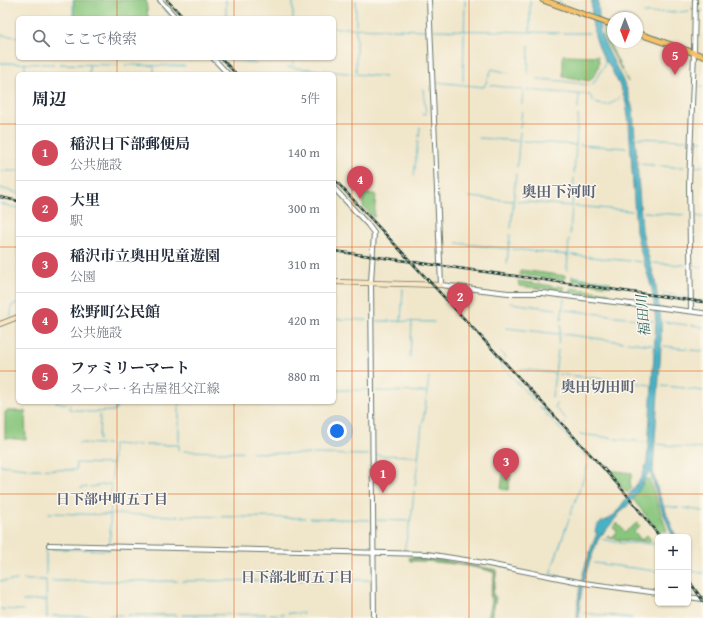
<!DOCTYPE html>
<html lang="ja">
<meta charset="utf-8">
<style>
body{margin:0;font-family:"Gentium Book Plus","Noto Serif JP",serif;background:#f6f6f7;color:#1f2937}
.controls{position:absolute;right:12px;bottom:12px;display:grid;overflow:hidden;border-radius:6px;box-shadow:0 1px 3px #0004}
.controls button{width:36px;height:36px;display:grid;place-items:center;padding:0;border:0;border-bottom:1px solid #e0e1e3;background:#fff;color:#1f2937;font:20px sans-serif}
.compass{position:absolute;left:607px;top:12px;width:36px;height:36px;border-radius:50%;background:#fff;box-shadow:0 1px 3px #0004;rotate:180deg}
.you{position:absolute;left:337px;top:431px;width:14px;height:14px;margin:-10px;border:3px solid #fff;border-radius:50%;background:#1a73e8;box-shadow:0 0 0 6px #1a73e833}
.badge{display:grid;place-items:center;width:26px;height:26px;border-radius:50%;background:#d1495b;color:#fff;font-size:13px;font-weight:700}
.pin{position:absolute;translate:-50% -33px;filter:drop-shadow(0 1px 2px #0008)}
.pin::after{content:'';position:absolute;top:21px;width:14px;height:12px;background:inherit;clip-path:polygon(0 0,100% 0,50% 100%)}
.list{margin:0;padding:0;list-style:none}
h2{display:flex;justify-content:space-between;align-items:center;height:52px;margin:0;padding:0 16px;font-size:17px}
h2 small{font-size:13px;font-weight:400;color:#747a83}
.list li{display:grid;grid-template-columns:26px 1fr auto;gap:12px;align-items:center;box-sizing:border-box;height:56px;padding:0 16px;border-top:1px solid #e0e1e3}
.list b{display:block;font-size:15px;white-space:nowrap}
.list p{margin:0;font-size:13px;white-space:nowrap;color:#747a83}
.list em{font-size:13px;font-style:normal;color:#747a83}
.icon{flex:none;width:22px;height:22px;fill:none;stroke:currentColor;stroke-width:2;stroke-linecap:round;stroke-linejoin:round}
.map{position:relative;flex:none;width:703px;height:618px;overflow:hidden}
.search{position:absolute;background:#fff;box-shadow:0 1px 3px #0004;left:16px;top:16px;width:320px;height:44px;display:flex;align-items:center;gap:10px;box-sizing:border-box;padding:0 14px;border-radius:6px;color:#747a83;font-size:15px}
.panel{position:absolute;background:#fff;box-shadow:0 1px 3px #0004;left:16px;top:72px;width:320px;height:332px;border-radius:6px}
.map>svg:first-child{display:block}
.green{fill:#88c67d;stroke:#548258}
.forest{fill:#6eab6c;stroke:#467450}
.water{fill:#48b1c6;stroke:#34777d}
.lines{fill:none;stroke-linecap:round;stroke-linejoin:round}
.stream{stroke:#48b1c6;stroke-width:1}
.tertiary-casing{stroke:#687868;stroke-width:6}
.secondary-casing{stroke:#687868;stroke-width:6}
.primary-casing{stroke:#687868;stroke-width:7}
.tertiary{stroke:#fff;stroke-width:4}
.secondary{stroke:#fbe6c4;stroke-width:4.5}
.primary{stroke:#f5c16b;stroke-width:5}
.rail-casing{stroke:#1f3d34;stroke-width:2.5}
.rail{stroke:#fbf7ec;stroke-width:1;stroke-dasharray:3;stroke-linecap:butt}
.grid{fill:none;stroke:#de580e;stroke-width:1;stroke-opacity:0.55}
.labels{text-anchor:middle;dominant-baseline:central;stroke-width:3;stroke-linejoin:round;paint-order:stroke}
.water-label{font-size:14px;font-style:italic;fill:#2b6060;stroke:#fbf7ec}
.neighbourhood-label{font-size:14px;font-weight:bold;fill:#5c6476;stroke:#fbf7ec}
.quarter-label{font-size:15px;font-weight:bold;fill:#5c6476;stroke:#fbf7ec}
</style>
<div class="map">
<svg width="703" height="618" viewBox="0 0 703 618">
<rect width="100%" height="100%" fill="#fbf7ec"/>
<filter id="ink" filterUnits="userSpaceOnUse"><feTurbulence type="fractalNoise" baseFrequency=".025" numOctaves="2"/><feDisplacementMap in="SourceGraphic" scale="8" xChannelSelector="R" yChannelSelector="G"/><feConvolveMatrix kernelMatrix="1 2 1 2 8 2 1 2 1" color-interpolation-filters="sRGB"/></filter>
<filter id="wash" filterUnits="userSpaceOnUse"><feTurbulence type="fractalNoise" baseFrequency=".012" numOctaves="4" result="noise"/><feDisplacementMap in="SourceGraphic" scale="16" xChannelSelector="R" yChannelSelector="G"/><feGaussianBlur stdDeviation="0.9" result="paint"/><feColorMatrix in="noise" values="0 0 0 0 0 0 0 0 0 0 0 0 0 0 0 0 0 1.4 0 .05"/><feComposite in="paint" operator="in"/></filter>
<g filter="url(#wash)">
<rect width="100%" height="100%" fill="#f0e6ca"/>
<g class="green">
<path d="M74 0H146L148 18H74Z"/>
<path d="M602 24 603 25 608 41 628 82 605 39Z"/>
<path d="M563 55 598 56C601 65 596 75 589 81L563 76Z"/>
<path d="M363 194H376L374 218 363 207Z"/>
<path d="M521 270 566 276 565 280 550 279V277H547V278L519 275Z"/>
<path d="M572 277 610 282V286L572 281Z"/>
<path d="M518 281 553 286V287L557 288V286L564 287V291L519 286Z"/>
<path d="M571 288 609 293V297L570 292Z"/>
<path d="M7 411H25L26 440 5 438V412Z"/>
<path d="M608 470 632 473 630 482 631 489 627 493Z"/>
<path d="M503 473 511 474 508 490 501 489Z"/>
<path d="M645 478 647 480 649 478 667 531H658L632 498Z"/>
<path d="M617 523 625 532 637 523 640 526 634 531 641 540 647 535 651 540 650 542 619 540 606 537 607 536 613 537 617 531 613 528Z"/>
</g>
<path class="forest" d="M409 557H428L497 570 493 594 496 598 492 617 490 618 489 615 492 600 490 595 494 577V573C483 566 424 560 410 561Z"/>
<path class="water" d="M592 0H598L600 32 603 40 626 87 633 110 642 230 645 245 655 280 661 321V346L653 471 658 492 676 537H673L660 505 650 472H649C644 481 631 506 623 509L603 534H601L598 540C587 568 580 585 579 618H577C577 587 586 561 597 533L595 532C596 519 608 522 615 514L642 477 647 462 656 322 652 289 639 245 636 231 629 123 626 103 621 88 608 63 606 62C595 42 590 23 592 0Z"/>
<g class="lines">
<g class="stream">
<path d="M293 0V18"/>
<path d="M560 0V3"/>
<path d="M159 3 172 18"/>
<path d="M700 11H703"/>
<path d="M680 12 689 11"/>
<path d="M644 13 676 12"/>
<path d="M73 18V0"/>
<path d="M226 18V0"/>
<path d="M603 24 613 28"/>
<path d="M356 25V0"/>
<path d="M334 28H341"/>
<path d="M344 28 389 29"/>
<path d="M392 29 425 30"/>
<path d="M434 30 496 31"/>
<path d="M498 31 560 33"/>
<path d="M530 31V0"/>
<path d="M563 33H589"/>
<path d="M0 35 18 37"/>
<path d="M645 39 666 46"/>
<path d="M670 47 678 50"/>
<path d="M681 51 683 52"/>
<path d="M225 58 226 59V58"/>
<path d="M232 59 256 64"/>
<path d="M0 63 54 64"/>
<path d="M60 64 119 65"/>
<path d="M125 65 185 66"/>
<path d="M293 65V58"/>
<path d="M288 67 385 77"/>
<path d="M356 71V29"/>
<path d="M25 74V63"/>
<path d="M89 74V65"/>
<path d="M154 74V67"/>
<path d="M528 74 529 45"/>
<path d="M538 79 562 81 588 85 593 84 604 66 605 61"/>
<path d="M463 81 465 0"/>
<path d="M436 82 484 87 492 69 508 73"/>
<path d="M490 85 523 90 522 104"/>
<path d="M699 87H703"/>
<path d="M527 90 590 95C595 109 612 107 620 97"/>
<path d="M578 109 579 95"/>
<path d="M422 114H426L423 89"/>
<path d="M521 119 522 111"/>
<path d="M520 128 521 121"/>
<path d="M419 137 420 127"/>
<path d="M479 138 519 141"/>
<path d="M638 138 686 140"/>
<path d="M523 141 576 145"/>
<path d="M696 141H703"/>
<path d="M580 145 627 148"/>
<path d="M640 164 673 167H684"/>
<path d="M517 167 520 132"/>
<path d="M695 167 703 166"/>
<path d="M0 171H18"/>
<path d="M574 173 578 115"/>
<path d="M414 176 418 140"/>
<path d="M0 188 18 193"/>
<path d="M469 197 513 201"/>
<path d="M517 201 571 206"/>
<path d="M0 204 18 208"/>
<path d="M575 206 632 211"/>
<path d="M644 212 684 215"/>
<path d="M695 216 703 217"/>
<path d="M511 228 516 174"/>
<path d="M570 234 574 178"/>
<path d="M457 243 509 249"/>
<path d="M513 249 568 255"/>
<path d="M571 255 630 261"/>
<path d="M633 261 641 262"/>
<path d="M507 263 510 235"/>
<path d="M653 263 685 265"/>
<path d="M696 266 703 267"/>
<path d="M567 270 569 239"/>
<path d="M572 276 610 282"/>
<path d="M571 293 609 297"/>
<path d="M663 293 685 297"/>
<path d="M510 303 556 309"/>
<path d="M566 310 626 317"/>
<path d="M11 317 12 305 18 303"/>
<path d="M629 318 653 321"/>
<path d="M334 319 367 320"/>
<path d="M561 320 564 299"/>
<path d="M376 321H390"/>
<path d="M392 321 434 322"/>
<path d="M401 322 403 289"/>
<path d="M665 322 687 325"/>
<path d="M692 325 703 327"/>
<path d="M506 328 559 334"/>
<path d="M563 334 623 342"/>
<path d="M627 342 652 345"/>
<path d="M558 344 561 325"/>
<path d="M664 346 687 349"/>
<path d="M690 350 703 351"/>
<path d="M501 352 506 359 500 364 512 377"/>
<path d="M410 357 412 322"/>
<path d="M520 369 554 373"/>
<path d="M559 374 619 381"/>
<path d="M513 378 535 402"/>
<path d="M622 381 650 385"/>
<path d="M662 386 685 388"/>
<path d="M688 389 703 391"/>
<path d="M334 390H368"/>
<path d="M376 391 427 392 429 377"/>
<path d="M552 397 558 350"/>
<path d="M56 402 67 404"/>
<path d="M556 404 555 408 566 419"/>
<path d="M70 405 69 409 89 412 115 411 116 410V402"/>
<path d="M539 406 589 460"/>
<path d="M423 422 427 393"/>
<path d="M564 425 565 423"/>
<path d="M579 434 612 438"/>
<path d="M615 439 645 442"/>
<path d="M99 440 100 415"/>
<path d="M179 442V402"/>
<path d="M79 443 102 444"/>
<path d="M105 444H108"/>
<path d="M115 444 127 445"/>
<path d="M658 444 682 447"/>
<path d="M129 445H140"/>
<path d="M145 445H159"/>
<path d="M161 445H179V451"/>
<path d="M685 447 703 449"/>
<path d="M184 451 309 454"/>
<path d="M313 454 369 455"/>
<path d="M376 455 418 456"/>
<path d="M0 465 27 468"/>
<path d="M30 469 76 470V463L112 464"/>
<path d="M112 480 113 444"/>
<path d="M581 485 588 465"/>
<path d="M415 486 422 425"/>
<path d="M90 487 110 484"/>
<path d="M81 488 87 487"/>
<path d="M575 502 580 488"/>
<path d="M666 506 679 508"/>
<path d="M683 508 703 511"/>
<path d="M49 513 111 515"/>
<path d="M113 514 178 516"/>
<path d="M570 515 574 504"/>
<path d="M182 516 305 518"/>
<path d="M310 518 370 520"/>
<path d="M377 520 410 521"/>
<path d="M602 539 619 543H630"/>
<path d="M631 543 654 544"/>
<path d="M110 544 111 484"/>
<path d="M52 549 110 550"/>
<path d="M46 551V575"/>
<path d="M404 551 412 512 414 491"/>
<path d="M594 563 656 571"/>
<path d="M691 571 703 573"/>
<path d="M563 577 550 574 569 519"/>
<path d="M565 577 577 579"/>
<path d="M24 580H46L47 618"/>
<path d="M309 580H371"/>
<path d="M0 581H7"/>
<path d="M9 581 17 580"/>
<path d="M52 581H177"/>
<path d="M182 581 304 580"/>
<path d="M23 601 47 600"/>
<path d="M0 609 23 610"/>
<path d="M288 613H295"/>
<path d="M297 613H303"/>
<path d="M583 613 632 618"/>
<path d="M270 614H277"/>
<path d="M280 614H284"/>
<path d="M110 615H122"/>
<path d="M128 615H177"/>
<path d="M182 615 266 614"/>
<path d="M53 616H90"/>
</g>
</g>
</g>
<g filter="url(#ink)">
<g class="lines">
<defs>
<g id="tertiary">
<path d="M160 0 176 18"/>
<path d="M429 0 441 285 508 293H543L566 296 703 313"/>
<path d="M213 58 228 74"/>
<path d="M334 188 368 225 374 233 371 282 374 618"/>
<path d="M691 311 689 185 694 53 695 0"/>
<path d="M49 545 427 554 478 562 584 583 658 593"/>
<path d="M688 597 703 599"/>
</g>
<g id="secondary">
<path d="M334 282 441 285"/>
<path d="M0 324 18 317"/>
</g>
<g id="primary">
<path d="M543 0 613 25"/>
<path d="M637 33 703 56"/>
</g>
</defs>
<use href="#tertiary" class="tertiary-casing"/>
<use href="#secondary" class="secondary-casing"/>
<use href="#primary" class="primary-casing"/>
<use href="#tertiary" class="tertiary"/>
<use href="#secondary" class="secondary"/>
<use href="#primary" class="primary"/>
<defs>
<g id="rail">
<path d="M167 0 184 18"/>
<path d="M221 58 236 74"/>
<path d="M334 179 604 469 627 495 660 537"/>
<path d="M0 197 18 201"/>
<path d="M334 251 703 302"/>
<path d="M688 579 703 601"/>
</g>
</defs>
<use href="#rail" class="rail-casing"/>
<use href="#rail" class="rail"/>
</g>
</g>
<path class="grid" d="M117 0V18M234 0V18M352 0V618M469 0V618M586 0V618M117 58V74M234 58V74M0 124H18M334 124H703M0 247H18M334 247H703M0 371H18M334 371H703M117 402V618M234 402V618M0 494H703"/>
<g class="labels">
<g class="water-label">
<text transform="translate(643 316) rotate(-95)">福田川</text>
</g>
<g class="neighbourhood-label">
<text x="112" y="499">日下部中町五丁目</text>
<text x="297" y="577">日下部北町五丁目</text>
</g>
<g class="quarter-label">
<text x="559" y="191">奥田下河町</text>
<text x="598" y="386">奥田切田町</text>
</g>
</g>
</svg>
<div class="controls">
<button>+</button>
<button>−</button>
</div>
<svg class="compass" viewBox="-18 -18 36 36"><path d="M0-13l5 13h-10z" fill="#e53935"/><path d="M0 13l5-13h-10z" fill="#747a83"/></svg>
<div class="you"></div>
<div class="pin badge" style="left:383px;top:493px">1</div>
<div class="pin badge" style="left:460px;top:316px">2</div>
<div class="pin badge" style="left:506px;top:481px">3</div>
<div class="pin badge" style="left:360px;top:199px">4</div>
<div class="pin badge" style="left:675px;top:75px">5</div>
<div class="search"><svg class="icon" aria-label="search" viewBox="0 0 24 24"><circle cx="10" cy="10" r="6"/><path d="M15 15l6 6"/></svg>ここで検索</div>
<section class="panel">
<h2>周辺<small>5件</small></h2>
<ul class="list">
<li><span class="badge">1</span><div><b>稲沢日下部郵便局</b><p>公共施設</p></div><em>140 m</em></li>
<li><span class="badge">2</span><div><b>大里</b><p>駅</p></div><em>300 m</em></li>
<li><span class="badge">3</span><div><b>稲沢市立奥田児童遊園</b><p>公園</p></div><em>310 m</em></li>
<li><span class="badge">4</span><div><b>松野町公民館</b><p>公共施設</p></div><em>420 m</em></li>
<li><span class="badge">5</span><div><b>ファミリーマート</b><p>スーパー · 名古屋祖父江線</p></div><em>880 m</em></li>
</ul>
</section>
</div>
